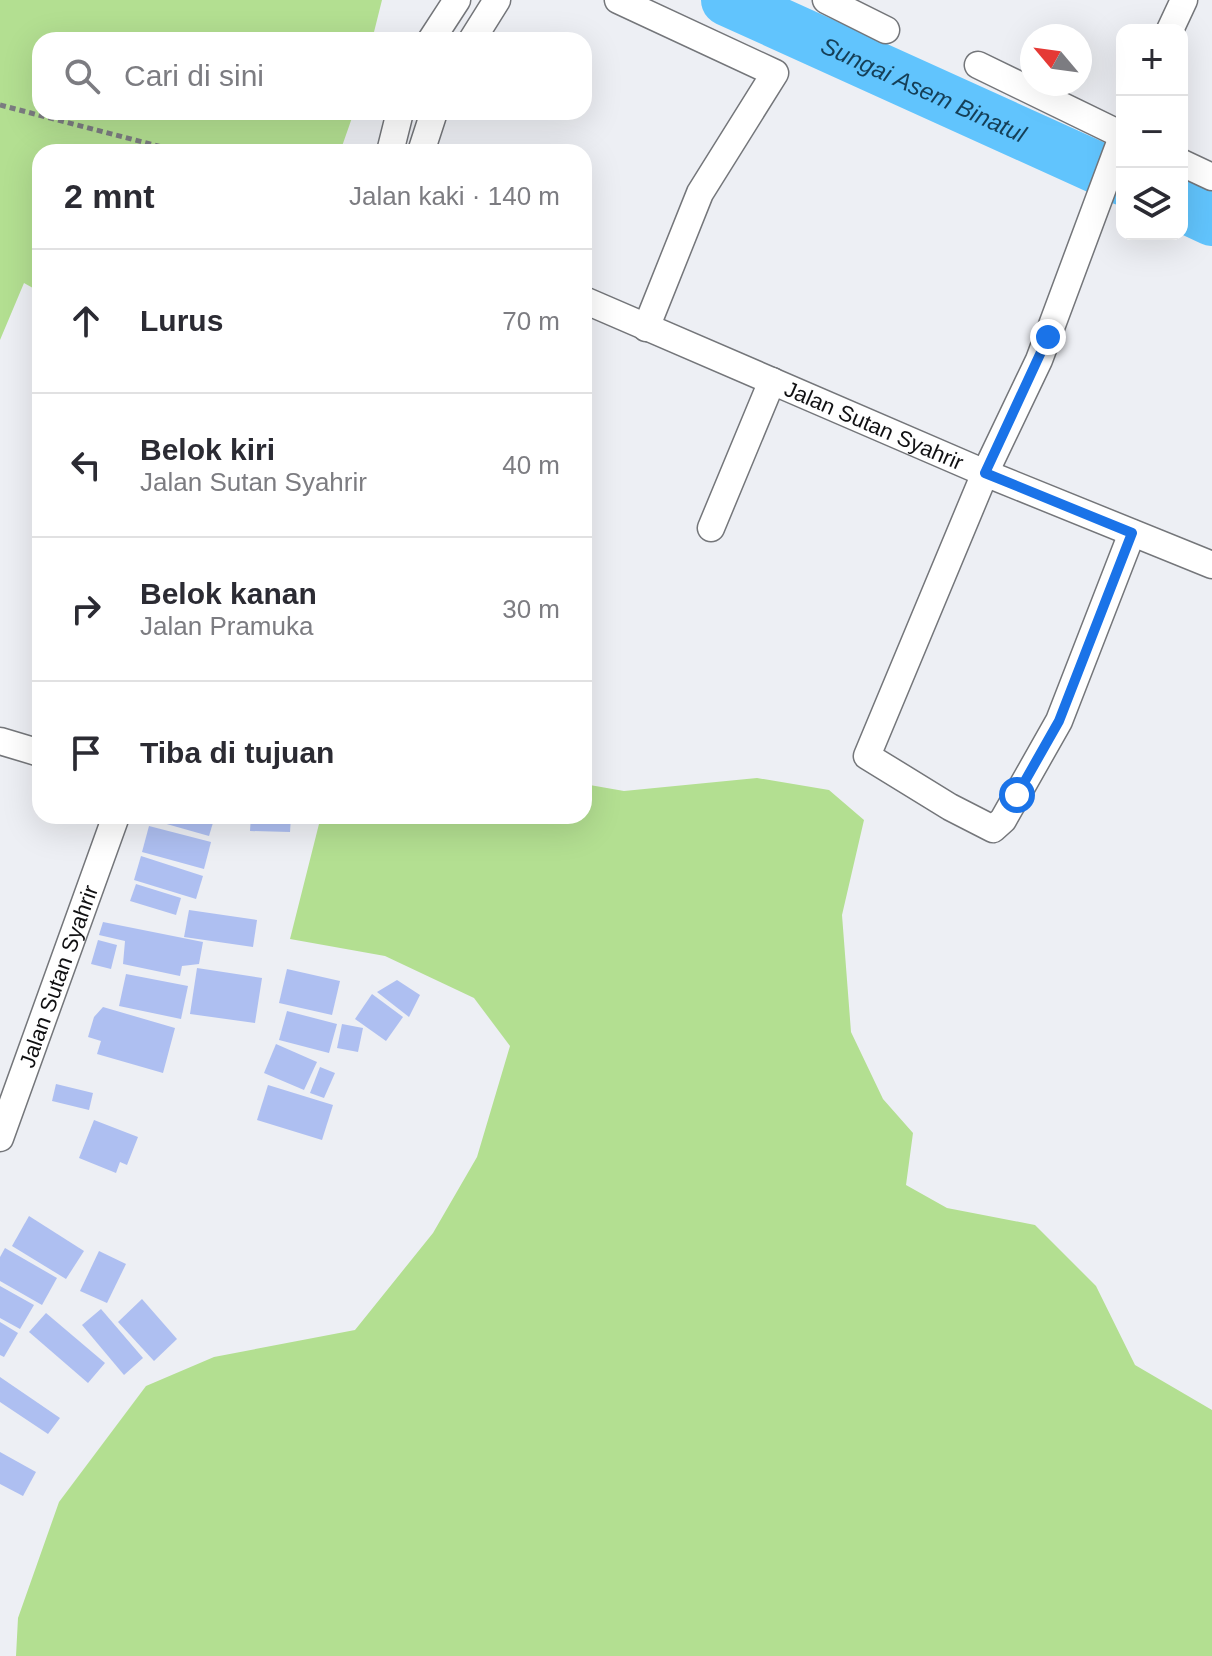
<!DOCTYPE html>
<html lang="id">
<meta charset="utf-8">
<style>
body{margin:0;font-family:Helvetica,sans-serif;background:#f2f2f3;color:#2b2b33}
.controls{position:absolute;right:24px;top:24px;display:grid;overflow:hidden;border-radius:16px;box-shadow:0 8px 32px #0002}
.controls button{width:72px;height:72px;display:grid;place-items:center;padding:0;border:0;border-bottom:2px solid #e1e1e2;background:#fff;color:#2b2b33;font:40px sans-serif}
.compass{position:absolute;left:1020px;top:24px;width:72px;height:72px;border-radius:50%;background:#fff;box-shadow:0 8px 32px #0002;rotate:299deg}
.stop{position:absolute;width:24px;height:24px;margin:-18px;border:6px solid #1a73e8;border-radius:50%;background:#fff}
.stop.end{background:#1a73e8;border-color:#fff;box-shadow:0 2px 8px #0008}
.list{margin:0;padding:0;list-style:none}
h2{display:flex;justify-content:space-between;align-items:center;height:104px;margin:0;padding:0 32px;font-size:34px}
h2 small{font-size:26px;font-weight:400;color:#7c7c81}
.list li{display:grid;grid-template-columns:52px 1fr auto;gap:24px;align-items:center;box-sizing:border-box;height:144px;padding:0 32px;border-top:2px solid #e1e1e2}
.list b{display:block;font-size:30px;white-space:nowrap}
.list p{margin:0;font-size:26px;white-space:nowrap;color:#7c7c81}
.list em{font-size:26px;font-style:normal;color:#7c7c81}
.icon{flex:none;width:44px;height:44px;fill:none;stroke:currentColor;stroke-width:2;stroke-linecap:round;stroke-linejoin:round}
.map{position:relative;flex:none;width:1212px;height:1656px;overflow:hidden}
.search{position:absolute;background:#fff;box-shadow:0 8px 32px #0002;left:32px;top:32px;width:560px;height:88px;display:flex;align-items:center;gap:20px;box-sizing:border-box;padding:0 28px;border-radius:24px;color:#7c7c81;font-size:30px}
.panel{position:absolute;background:#fff;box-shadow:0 8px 32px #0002;left:32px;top:144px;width:560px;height:680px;border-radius:24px}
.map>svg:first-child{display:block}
.green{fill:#b3df91}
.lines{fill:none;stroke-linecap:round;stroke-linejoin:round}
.river{stroke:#61c4fd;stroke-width:52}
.building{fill:#aebff1}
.street-casing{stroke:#74767a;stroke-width:29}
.path{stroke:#7b7c80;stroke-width:5;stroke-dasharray:6 4;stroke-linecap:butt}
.street{stroke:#fff;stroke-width:26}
.route{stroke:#1a73e8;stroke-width:10}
.labels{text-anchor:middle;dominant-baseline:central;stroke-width:7;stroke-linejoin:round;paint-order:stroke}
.street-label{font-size:22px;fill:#101012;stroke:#edeff4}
.water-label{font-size:24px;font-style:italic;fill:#153f57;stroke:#edeff4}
</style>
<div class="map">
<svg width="1212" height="1656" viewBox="0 0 1212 1656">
<rect width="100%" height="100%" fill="#edeff4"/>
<g class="green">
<path d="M0 0H382L372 40H40V112H354L340 152H40V292L24 283 0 340Z"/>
<path d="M757 778 829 790 864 820 842 915 851 1032 883 1099 913 1133 906 1185 947 1208 1035 1225 1096 1286 1135 1365 1212 1410V1656H16L18 1618 59 1502 146 1386 214 1357 355 1330 433 1233 477 1157 510 1046 474 998 385 956 290 939 321 816H584V784L624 791Z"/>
</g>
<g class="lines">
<g class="river">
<path id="s1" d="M727 0 1122 179"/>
<path d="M1182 206 1212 220"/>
</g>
</g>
<g class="building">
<path d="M158 816H215L209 836 156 821Z"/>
<path d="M251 816H291L290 832 250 831Z"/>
<path d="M149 826 211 842 204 869 142 852Z"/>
<path d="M141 856 203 876 196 899 134 880Z"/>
<path d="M136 884 181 898 176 915 130 901Z"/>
<path d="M189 910 257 920 253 947 184 937Z"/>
<path d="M103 922 203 942 199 964 182 966 180 976 123 964 125 941 99 935Z"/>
<path d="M98 940 117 945 111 969 91 964Z"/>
<path d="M197 968 262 978 255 1023 190 1014Z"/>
<path d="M287 969 340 981 332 1015 279 1003Z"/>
<path d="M126 974 188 986 181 1019 119 1006Z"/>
<path d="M397 980 420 995 409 1017 377 992Z"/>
<path d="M372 994 403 1017 386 1041 355 1019Z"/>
<path d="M103 1007 175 1028 163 1073 97 1054 101 1041 88 1037 94 1017Z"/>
<path d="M287 1011 337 1024 329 1053 279 1040Z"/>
<path d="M342 1024 363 1028 358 1052 337 1048Z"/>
<path d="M276 1044 317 1062 304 1090 264 1073Z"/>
<path d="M320 1067 335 1073 324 1098 310 1093Z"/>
<path d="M56 1084 93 1093 89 1110 52 1101Z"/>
<path d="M268 1085 333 1105 322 1140 257 1120Z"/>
<path d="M94 1120 138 1137 127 1165 120 1162 116 1173 79 1158Z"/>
<path d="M29 1216 84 1251 66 1279 12 1246Z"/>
<path d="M5 1248 57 1278 42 1305 0 1281V1257Z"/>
<path d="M99 1251 126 1264 107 1303 80 1291Z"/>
<path d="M0 1286 34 1305 20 1329 0 1318Z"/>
<path d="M142 1299 177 1339 154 1361 118 1322Z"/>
<path d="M101 1309 143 1358 124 1375 82 1325Z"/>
<path d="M46 1313 105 1363 88 1383 29 1332Z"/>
<path d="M0 1322 18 1333 4 1357 0 1355Z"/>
<path d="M0 1377 60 1418 48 1434 0 1402Z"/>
<path d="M0 1452 36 1472 23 1496 0 1484Z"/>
</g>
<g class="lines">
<defs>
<g id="street">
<path d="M618 0 775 73 700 193 646 328"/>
<path d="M826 0 886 30"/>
<path d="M1170 30 1184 0"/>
<path d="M431 40 457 0"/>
<path d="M472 40 497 0"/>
<path d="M978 65 1122 135"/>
<path d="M1122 137 1039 360 985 473 867 756 950 807 993 829 1003 820 1059 721 1132 533"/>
<path d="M390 152 400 112"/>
<path d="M421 152 434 112"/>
<path d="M1182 163 1212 177"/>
<path id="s2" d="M584 300 985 473 1212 565"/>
<path d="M711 528 772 381"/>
<path d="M0 741 40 753"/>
<path id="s3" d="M0 1138 116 816"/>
</g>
</defs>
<use href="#street" class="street-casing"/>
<path class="path" d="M0 105 181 152"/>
<use href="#street" class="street"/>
</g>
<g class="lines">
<path class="route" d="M1017 795 1059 721 1132 533 985 473 1048 337"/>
</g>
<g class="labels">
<g class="street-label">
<text stroke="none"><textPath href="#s2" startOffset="316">Jalan Sutan Syahrir</textPath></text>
<text stroke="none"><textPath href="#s3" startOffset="172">Jalan Sutan Syahrir</textPath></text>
</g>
<g class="water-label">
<text stroke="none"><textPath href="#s1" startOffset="216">Sungai Asem Binatul</textPath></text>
</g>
</g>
</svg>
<div class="controls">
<button>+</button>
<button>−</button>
<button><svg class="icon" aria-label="layers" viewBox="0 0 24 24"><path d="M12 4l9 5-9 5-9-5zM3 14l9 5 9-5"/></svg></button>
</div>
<svg class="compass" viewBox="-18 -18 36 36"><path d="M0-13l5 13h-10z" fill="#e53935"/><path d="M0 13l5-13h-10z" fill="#7c7c81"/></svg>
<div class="stop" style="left:1017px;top:795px"></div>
<div class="stop end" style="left:1048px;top:337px"></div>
<div class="search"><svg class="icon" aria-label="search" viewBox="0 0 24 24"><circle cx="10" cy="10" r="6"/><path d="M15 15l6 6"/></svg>Cari di sini</div>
<section class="panel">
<h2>2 mnt<small>Jalan kaki · 140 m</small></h2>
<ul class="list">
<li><svg class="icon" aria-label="ahead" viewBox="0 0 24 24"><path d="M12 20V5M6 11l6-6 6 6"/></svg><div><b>Lurus</b></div><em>70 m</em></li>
<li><svg class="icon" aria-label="left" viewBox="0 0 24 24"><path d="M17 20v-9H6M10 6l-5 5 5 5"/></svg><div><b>Belok kiri</b><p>Jalan Sutan Syahrir</p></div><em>40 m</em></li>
<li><svg class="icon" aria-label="right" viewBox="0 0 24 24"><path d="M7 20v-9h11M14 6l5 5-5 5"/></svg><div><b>Belok kanan</b><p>Jalan Pramuka</p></div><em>30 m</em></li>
<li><svg class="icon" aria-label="arrive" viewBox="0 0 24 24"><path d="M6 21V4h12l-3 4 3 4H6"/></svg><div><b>Tiba di tujuan</b></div></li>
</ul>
</section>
</div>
